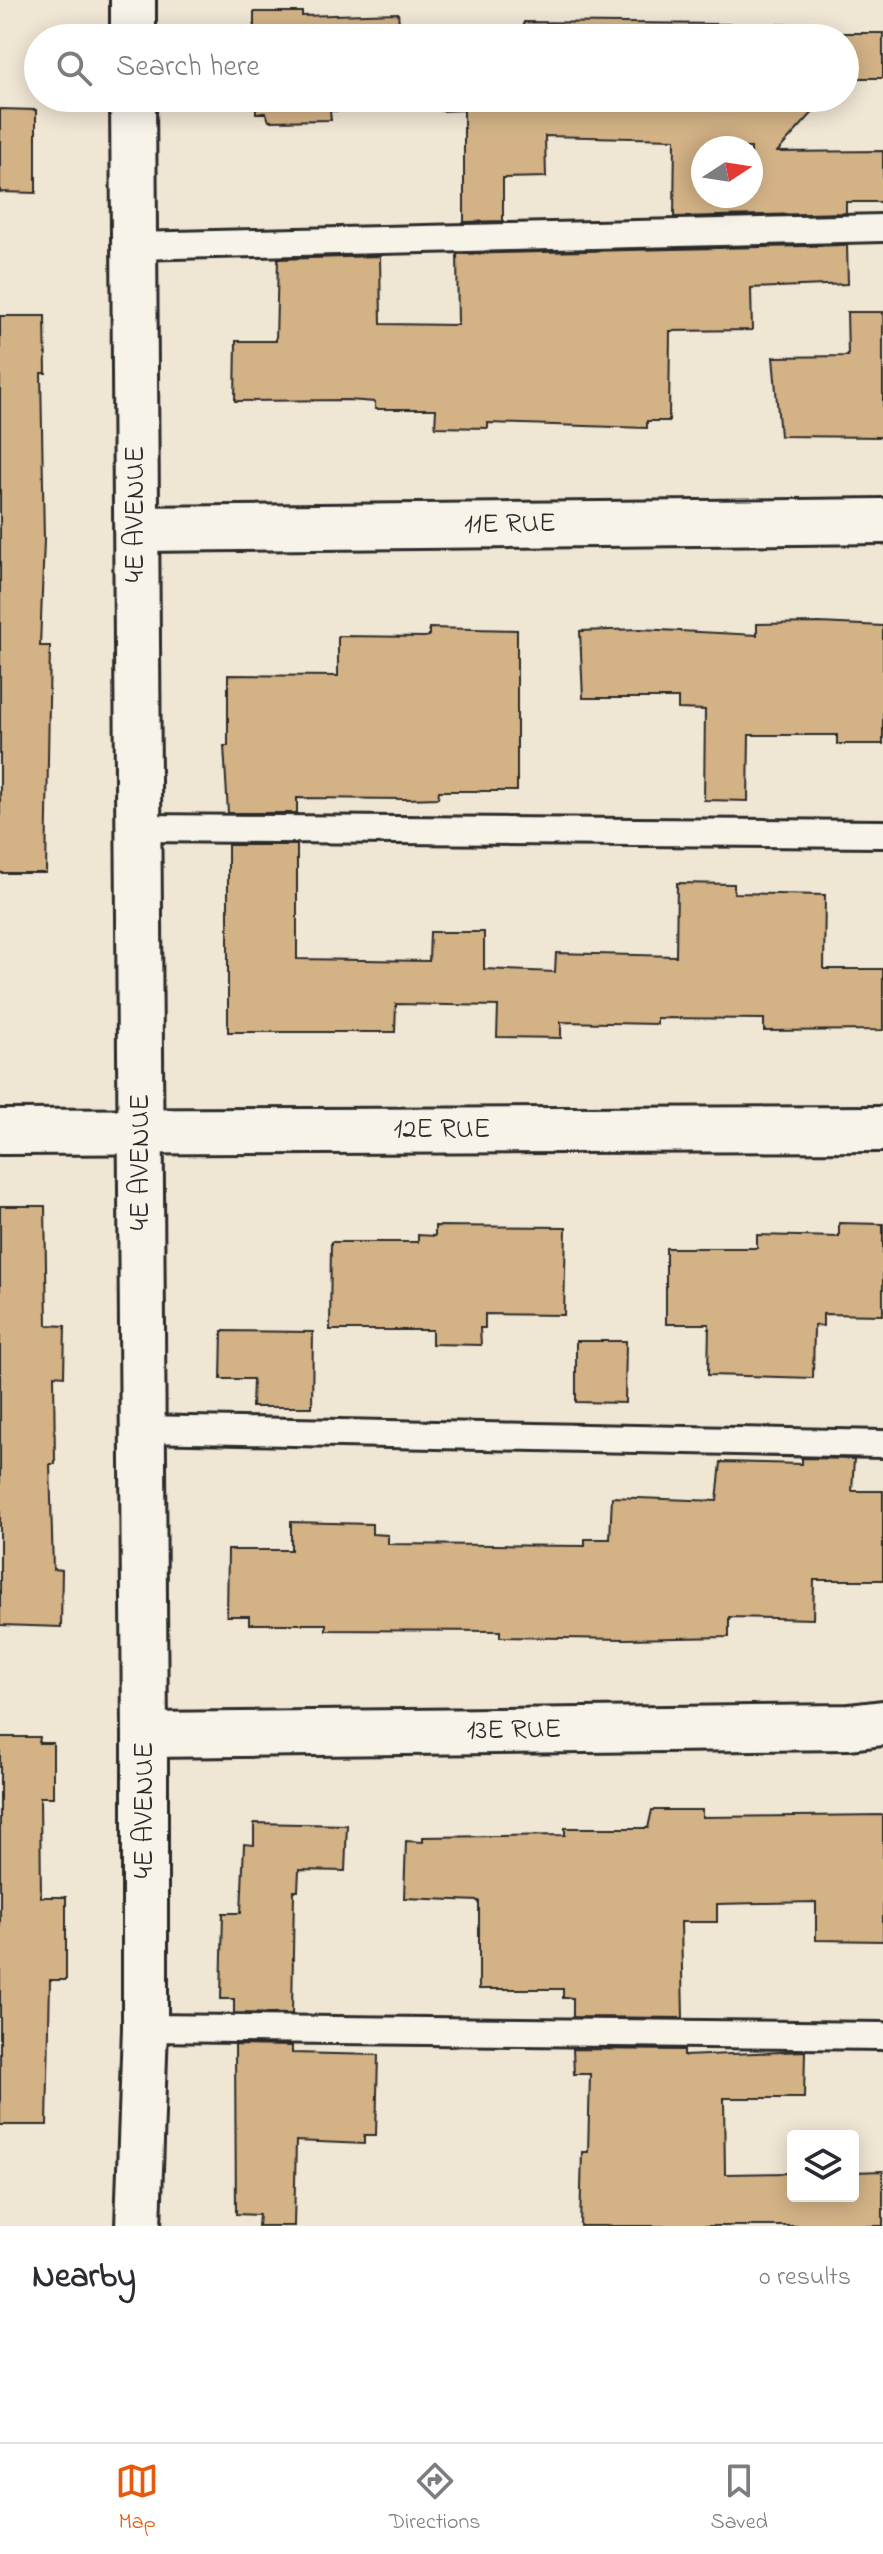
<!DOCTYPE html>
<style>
body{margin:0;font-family:"Indie Flower",sans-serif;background:#f2f2f3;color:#2b2b33}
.controls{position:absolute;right:24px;bottom:24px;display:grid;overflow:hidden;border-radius:8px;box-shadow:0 4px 20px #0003}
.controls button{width:72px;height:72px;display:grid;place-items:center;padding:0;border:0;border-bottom:2px solid #e1e1e2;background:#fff;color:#2b2b33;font:40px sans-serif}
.compass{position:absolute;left:691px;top:136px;width:72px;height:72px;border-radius:50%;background:#fff;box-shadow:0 4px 20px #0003;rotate:78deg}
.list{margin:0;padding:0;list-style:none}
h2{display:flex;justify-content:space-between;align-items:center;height:104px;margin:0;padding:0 32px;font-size:34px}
h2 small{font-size:26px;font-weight:400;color:#7c7c81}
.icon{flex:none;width:44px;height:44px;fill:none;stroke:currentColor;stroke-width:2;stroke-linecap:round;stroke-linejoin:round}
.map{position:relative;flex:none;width:883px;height:2226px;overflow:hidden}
.search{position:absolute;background:#fff;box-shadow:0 4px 20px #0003;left:24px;right:24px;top:24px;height:88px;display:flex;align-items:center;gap:20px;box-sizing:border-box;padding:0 28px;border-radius:44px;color:#7c7c81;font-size:30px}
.sheet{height:216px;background:#fff}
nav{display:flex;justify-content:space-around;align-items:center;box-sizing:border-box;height:112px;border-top:2px solid #e1e1e2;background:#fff;font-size:22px;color:#7c7c81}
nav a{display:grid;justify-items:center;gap:4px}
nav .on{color:#ea580c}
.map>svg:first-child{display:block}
.building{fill:#d3b286;stroke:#2b2b2b;stroke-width:2;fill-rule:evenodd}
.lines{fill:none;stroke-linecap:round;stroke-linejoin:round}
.lane-casing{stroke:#2b2b2b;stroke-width:32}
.street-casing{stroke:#2b2b2b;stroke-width:50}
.lane{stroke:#f7f3e8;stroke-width:26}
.street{stroke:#f7f3e8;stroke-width:44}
.labels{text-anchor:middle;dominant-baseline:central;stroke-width:6;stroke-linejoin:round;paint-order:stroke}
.street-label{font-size:28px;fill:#2b2b2b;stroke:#f7f3e8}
</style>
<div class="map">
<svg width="883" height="2226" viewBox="0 0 883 2226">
<rect width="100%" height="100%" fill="#f0e6d4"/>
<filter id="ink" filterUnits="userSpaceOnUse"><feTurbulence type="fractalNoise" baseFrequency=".0125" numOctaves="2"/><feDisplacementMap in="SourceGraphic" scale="16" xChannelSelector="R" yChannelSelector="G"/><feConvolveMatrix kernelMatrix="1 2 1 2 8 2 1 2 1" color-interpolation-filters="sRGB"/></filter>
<g filter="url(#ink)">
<g class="building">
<path d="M254 12H302V16L398 13 399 23H412V33L524 32V22L820 25 831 33H883V78H845V38H254Z"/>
<path d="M256 98H826L777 152 883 151V202H846V213L674 217 675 139 545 136 546 177 503 178V221L464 222V110L441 111V107L330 111 331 120 269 121 266 113H256ZM703 148H751V196H703Z"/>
<path d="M0 109 36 110V193L0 192Z"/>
<path d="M847 245 848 284 751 288 752 330 670 331 669 421H647V428L488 423V428L435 427 436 409H375V402L348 400 235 401 236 341H276L278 259 380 256 381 324 458 325 457 254Z"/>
<path d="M847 312H883V437L780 436 773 357 848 356Z"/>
<path d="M0 316H45L46 373H41L44 540 40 646H50L46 873H0Z"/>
<path d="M819 623 883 626V744H837V735H749L748 801 704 800 705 710 678 709V698H583L580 631 640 629 757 635V624Z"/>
<path d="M429 628 517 630V791H439L438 798 406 799 297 798V813H228L224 746H228V675L338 676V636L425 637 429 636Z"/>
<path d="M228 845H297V959L429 961 430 932H484V969L555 972 556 953 676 956 677 883 734 884V893L825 895 824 969H883V1030L764 1031V1019L657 1018V1024L561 1022V1038L497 1037 498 1006 396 1004 395 1032H228Z"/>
<path d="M0 1206H45L47 1325 65 1326 64 1376 54 1375 55 1464H50L53 1569 62 1570 61 1627 0 1625Z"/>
<path d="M839 1223 883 1224V1315L823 1314V1326L814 1325 813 1378 708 1375 709 1324H666V1248H757V1235L839 1237Z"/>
<path d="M435 1226 566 1227 564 1315 485 1314V1328H480L481 1345 432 1344V1330H330L331 1242H418V1235L435 1236Z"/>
<path d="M222 1331 313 1332 312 1407H252L253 1379H221Z"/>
<path d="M576 1341H626L625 1403 576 1402Z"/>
<path d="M802 1458 854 1459 852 1491H883V1580H814L813 1619 729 1617V1637L625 1639 500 1637V1631L326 1630V1624H249V1616H227L228 1550H291V1522L372 1524V1534L388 1535V1544L585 1546V1539H610L612 1497 717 1501 721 1462 802 1464Z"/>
<path d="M0 1737H40L39 1743H53V1797H40L41 1897H66V1980H50L47 2125H0Z"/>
<path d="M652 1810H702V1817L883 1815V1941L816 1940V1902L717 1904V1922H681L683 2018 573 2017V1998H563V1989H479V1901L404 1898 406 1841 423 1842V1837L565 1835V1828H648Z"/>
<path d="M254 1823 347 1825 345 1871 299 1870 298 1891H294L292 2014 234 2013V1999H221L223 1913H241L244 1844 254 1845Z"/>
<path d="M235 2045 292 2046V2053L378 2055 376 2135H364V2144L296 2141 294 2226H258L259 2215 236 2214Z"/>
<path d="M573 2049 684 2050V2056L805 2051 804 2098H724L725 2174 793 2173V2196H853V2172L883 2171V2226H580L582 2152H588L590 2074H574Z"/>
</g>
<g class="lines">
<defs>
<g id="lane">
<path d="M134 246 883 228"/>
<path d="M137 828 883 834"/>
<path d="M141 1429 883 1444"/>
<path d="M145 2028 883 2036"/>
</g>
<g id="street">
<path d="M133 0V38"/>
<path d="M133 98 145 1735V2028L138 2226"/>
<path d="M137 529 883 521"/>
<path d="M0 1132 883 1129"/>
<path d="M145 1735 849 1727 883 1723"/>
</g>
</defs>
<use href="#lane" class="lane-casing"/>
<use href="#street" class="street-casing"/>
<use href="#lane" class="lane"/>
<use href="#street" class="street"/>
</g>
</g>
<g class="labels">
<g class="street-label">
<text transform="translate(136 514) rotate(-90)">4E AVENUE</text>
<text transform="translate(510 525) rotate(-1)">11E RUE</text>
<text x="442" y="1130">12E RUE</text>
<text transform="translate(141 1162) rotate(-90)">4E AVENUE</text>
<text transform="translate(514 1731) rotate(-1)">13E RUE</text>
<text transform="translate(145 1810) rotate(-90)">4E AVENUE</text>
</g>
</g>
</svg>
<div class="controls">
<button><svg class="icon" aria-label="layers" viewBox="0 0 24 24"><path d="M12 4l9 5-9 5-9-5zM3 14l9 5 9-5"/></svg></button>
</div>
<svg class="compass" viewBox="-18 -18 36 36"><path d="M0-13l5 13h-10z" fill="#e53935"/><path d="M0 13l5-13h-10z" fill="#7c7c81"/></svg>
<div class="search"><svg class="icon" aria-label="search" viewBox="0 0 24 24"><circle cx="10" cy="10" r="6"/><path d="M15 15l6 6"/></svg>Search here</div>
</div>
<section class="sheet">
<h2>Nearby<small>0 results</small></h2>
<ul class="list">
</ul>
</section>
<nav>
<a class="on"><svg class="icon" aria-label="map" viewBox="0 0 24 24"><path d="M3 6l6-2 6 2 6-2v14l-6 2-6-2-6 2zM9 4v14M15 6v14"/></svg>Map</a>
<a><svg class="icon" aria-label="directions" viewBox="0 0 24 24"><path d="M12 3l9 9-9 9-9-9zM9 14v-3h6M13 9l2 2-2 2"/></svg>Directions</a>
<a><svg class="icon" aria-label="saved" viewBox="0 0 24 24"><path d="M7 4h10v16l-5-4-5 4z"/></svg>Saved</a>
</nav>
